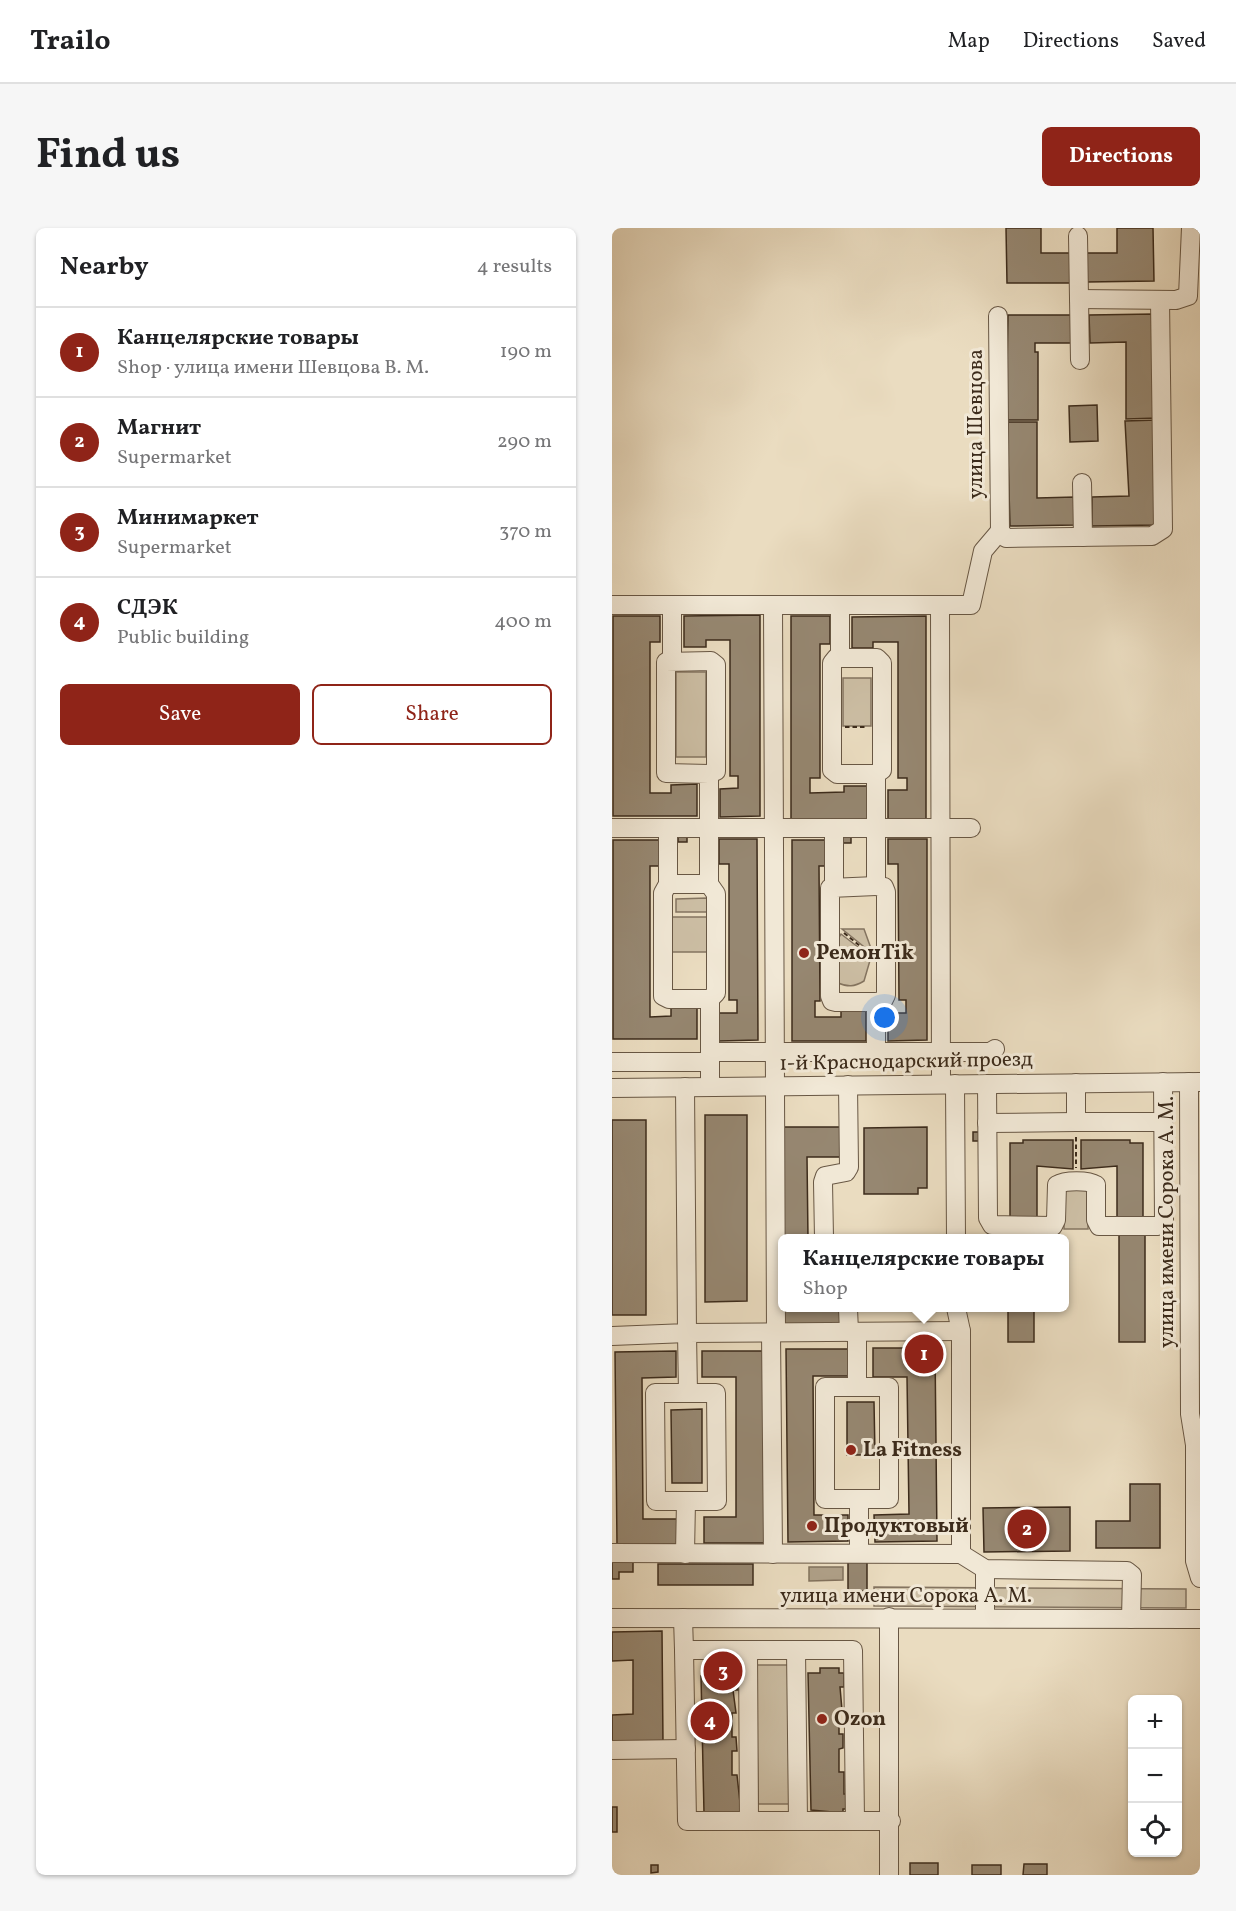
<!DOCTYPE html>
<meta charset="utf-8">
<style>
body{margin:0;font-family:Vollkorn,serif;background:#f6f6f6;color:#202124}
.controls{position:absolute;right:18px;bottom:18px;display:grid;overflow:hidden;border-radius:9px;box-shadow:0 2px 4px #0004}
.controls button{width:54px;height:54px;display:grid;place-items:center;padding:0;border:0;border-bottom:2px solid #e0e0e0;background:#fff;color:#202124;font:30px sans-serif}
.you{position:absolute;left:273px;top:790px;width:21px;height:21px;margin:-15px;border:4px solid #fff;border-radius:50%;background:#1a73e8;box-shadow:0 0 0 9px #1a73e833}
.badge{display:grid;place-items:center;width:39px;height:39px;border-radius:50%;background:#8f2418;color:#fff;font-size:20px;font-weight:700}
.pin{position:absolute;translate:-50% -50%;border:3px solid #fff;box-shadow:0 2px 6px #0006}
.popup{position:absolute;left:166px;top:1006px;width:291px;height:78px;box-sizing:border-box;display:grid;place-content:center;border-radius:9px;background:#fff;filter:drop-shadow(0 2px 4px #0005);font-size:20px;white-space:nowrap;color:#757577}
.popup b{font-size:22px;color:#202124}
.popup::after{content:'';position:absolute;left:50%;top:100%;margin-left:-12px;border:12px solid transparent;border-top-color:#fff}
.list{margin:0;padding:0;list-style:none}
h2{display:flex;justify-content:space-between;align-items:center;height:78px;margin:0;padding:0 24px;font-size:26px}
h2 small{font-size:20px;font-weight:400;color:#757577}
.list li{display:grid;grid-template-columns:39px 1fr auto;gap:18px;align-items:center;box-sizing:border-box;height:90px;padding:0 24px;border-top:2px solid #e0e0e0}
.list b{display:block;font-size:22px;white-space:nowrap}
.list p{margin:0;font-size:20px;white-space:nowrap;color:#757577}
.list em{font-size:20px;font-style:normal;color:#757577}
.actions{display:flex;gap:12px;padding:18px 24px}
.actions a{flex:1;padding:14px 0;border:2px solid #8f2418;border-radius:9px;text-align:center;font-size:21px;color:#8f2418}
.actions .main{background:#8f2418;color:#fff}
.icon{flex:none;width:33px;height:33px;fill:none;stroke:currentColor;stroke-width:2;stroke-linecap:round;stroke-linejoin:round}
.map{position:relative;flex:none;width:588px;height:1647px;overflow:hidden;border-radius:9px}
header{display:flex;align-items:center;gap:36px;box-sizing:border-box;height:84px;padding:0 30px;background:#fff;border-bottom:2px solid #e0e0e0}
header strong{font-size:28px}
nav{display:flex;gap:33px;margin-inline-start:auto;font-size:21px}
.intro{display:flex;align-items:center;justify-content:space-between;box-sizing:border-box;height:144px;padding:0 36px}
h1{margin:0;font-size:42px}
.button{padding:15px 27px;border-radius:9px;background:#8f2418;color:#fff;font-size:21px;font-weight:700}
main{display:flex;gap:36px;padding:0 36px}
aside{flex:1;background:#fff;border-radius:9px;box-shadow:0 2px 4px #0004}
.map>svg:first-child{display:block}
.green{fill:#ccbea4;stroke:#847460;stroke-width:1.5}
.water{fill:#afa088;stroke:#81715c;stroke-width:1.5}
.building{fill:#968771;stroke:#3c2b1b;stroke-width:1.5}
.lines{fill:none;stroke-linecap:round;stroke-linejoin:round}
.minor-casing{stroke:#685744;stroke-width:20}
.path{stroke:#3c2b1b;stroke-width:2;stroke-dasharray:4.5 3;stroke-linecap:butt}
.minor{stroke:#f1e8d6;stroke-width:18}
.poi-dot{fill:#8f2418;stroke:#f1e8d6;stroke-width:2}
.labels{text-anchor:middle;dominant-baseline:central;stroke-width:6;stroke-linejoin:round;paint-order:stroke}
.street-label{font-size:21px;fill:#3c2b1b;stroke:#f1e8d6}
.poi-label{font-size:21px;font-weight:bold;fill:#3c2b1b;stroke:#f1e8d6;text-anchor:start}
</style>
<header>
<strong>Trailo</strong>
<nav><a>Map</a><a>Directions</a><a>Saved</a></nav>
</header>
<div class="intro"><h1>Find us</h1><a class="button">Directions</a></div>
<main>
<aside>
<h2>Nearby<small>4 results</small></h2>
<ul class="list">
<li><span class="badge">1</span><div><b>Канцелярские товары</b><p>Shop · улица имени Шевцова В. М.</p></div><em>190 m</em></li>
<li><span class="badge">2</span><div><b>Магнит</b><p>Supermarket</p></div><em>290 m</em></li>
<li><span class="badge">3</span><div><b>Минимаркет</b><p>Supermarket</p></div><em>370 m</em></li>
<li><span class="badge">4</span><div><b>СДЭК</b><p>Public building</p></div><em>400 m</em></li>
</ul>
<div class="actions"><a class="main">Save</a><a>Share</a></div>
</aside>
<div class="map">
<svg width="588" height="1647" viewBox="0 0 588 1647">
<rect width="100%" height="100%" fill="#eadcc0"/>
<filter id="stains"><feTurbulence type="fractalNoise" baseFrequency=".00333" numOctaves="4"/><feColorMatrix values="0 0 0 0 .2 0 0 0 0 .09 0 0 0 0 .02 0 0 0 .5 -.17"/></filter>
<radialGradient id="worn" r=".72"><stop offset=".6" stop-color="#630" stop-opacity="0"/><stop offset="1" stop-color="#630" stop-opacity=".3"/></radialGradient>
<g class="green">
<rect x="64" y="444" width="30" height="85"/>
<rect x="231" y="450" width="28" height="48"/>
<path d="M95 670V684H64V671Z"/>
<rect x="59" y="689" width="36" height="35"/>
<path d="M230 701H252L261 726Z"/>
<path d="M229 706 259 729 252 753C242 759 236 759 226 755L225 713Z"/>
<rect x="452" y="962" width="24" height="39"/>
<path d="M262 1359 574 1361V1380L262 1378Z"/>
<path d="M144 1437H176L178 1576H146Z"/>
</g>
<path class="water" d="M197 1339H231V1352L197 1353Z"/>
<g class="building">
<path d="M394 0H429V25H463V55H395Z"/>
<path d="M505 0H541L542 53 475 54V25H505Z"/>
<path d="M542 86 546 190 514 191V114L478 115 477 87Z"/>
<path d="M396 87H461V115H423V124H426V192H394Z"/>
<path d="M485 177 486 213 458 214 457 178Z"/>
<path d="M545 192 544 297 480 298V269L517 268 513 193Z"/>
<path d="M395 194H425V270L463 269V297L398 298Z"/>
<path d="M148 387V588L108 589V561L126 560V548H118V412H94V419H72V388Z"/>
<path d="M1 388H48V414H38V565H59V557L85 556V588H1Z"/>
<path d="M179 388H218V416H208V550H198V565L232 564V558H255V591H179Z"/>
<path d="M314 388V591H276V562H295V550H286V414H261V420H240V389Z"/>
<rect x="66" y="606" width="9" height="8"/>
<rect x="230" y="608" width="9" height="7"/>
<path d="M107 611H145L146 812 107 813V785H125V772H117V636H107Z"/>
<path d="M276 611H315V812L276 813V785H294V772H287L286 636H276Z"/>
<path d="M1 612H48V638H38V789L59 788V780H85V811H1Z"/>
<path d="M180 612H218V638H207L208 773H203V789H229V780H254V813H180Z"/>
<path d="M93 887H135V1073L93 1074Z"/>
<rect x="0" y="892" width="34" height="195"/>
<path d="M166 899H228L229 929H195L196 1010H171V1080H229L230 1097H167Z"/>
<path d="M315 899V960H306V966H252V900Z"/>
<rect x="361" y="904" width="8" height="9"/>
<path d="M411 912H461V941L425 938V994H398V915H411Z"/>
<path d="M469 912H518V915H531V994H505V938L469 941Z"/>
<rect x="396" y="1004" width="26" height="6"/>
<rect x="507" y="1004" width="26" height="110"/>
<rect x="396" y="1080" width="26" height="34"/>
<path d="M261 1120H323L325 1313 263 1314 262 1287 297 1286 295 1149H261Z"/>
<path d="M174 1121H236V1148H201L202 1287H236V1313L176 1314Z"/>
<path d="M64 1123V1149L30 1150 31 1291H65V1316L5 1317 3 1124Z"/>
<path d="M90 1123H151L152 1315H92V1289H124V1149H90Z"/>
<path d="M235 1174H262L263 1227H235Z"/>
<path d="M90 1181V1255H60L59 1182Z"/>
<path d="M518 1256H548V1320H484V1293H518Z"/>
<path d="M458 1279V1323L372 1324 371 1280Z"/>
<rect x="236" y="1331" width="19" height="32"/>
<path d="M0 1332H21V1344H7V1351H0Z"/>
<rect x="46" y="1336" width="95" height="21"/>
<path d="M50 1403 51 1515 0 1516V1487L21 1486V1432L0 1433V1404Z"/>
<path d="M208 1440H227V1445H232V1459H228L230 1482H227V1506H231V1520L227 1521V1544H232V1566H236V1581H231V1585L199 1582 196 1445H208Z"/>
<path d="M101 1443H120V1448H126V1462H121L124 1485H120V1509H124L125 1523H120V1547H125L129 1584 92 1585 89 1448H101Z"/>
<rect x="0" y="1579" width="5" height="25"/>
<rect x="298" y="1635" width="28" height="12"/>
<path d="M412 1636H435V1647H411Z"/>
<path d="M39 1637H46V1644L39 1645Z"/>
<rect x="360" y="1637" width="29" height="10"/>
</g>
<g class="lines">
<defs>
<g id="minor">
<path d="M466 8 468 132"/>
<path d="M467 71 564 72 576 68 579 0"/>
<path d="M386 88 388 303"/>
<path d="M470 255 471 309"/>
<path d="M388 303 394 310 540 308 551 301 548 72"/>
<path d="M0 377H359L371 323 388 303"/>
<path d="M60 377V433"/>
<path d="M161 377 164 1104"/>
<path d="M228 377V430"/>
<path d="M328 377 329 856"/>
<path d="M97 546 54 545V434L99 433 104 437V543L97 546V656L104 666V765L98 771"/>
<path d="M264 546H225L220 542V435L224 430H265L270 435V542L264 546V658L272 659 274 664V767L271 773 264 774V824"/>
<path d="M0 600H359"/>
<path d="M56 600V656L51 665V768L57 771H98V859"/>
<path d="M222 600V658"/>
<path d="M56 656H97"/>
<path d="M264 658 218 660V768L220 773 224 774H264"/>
<path d="M98 824H378L383 821"/>
<path d="M0 834H98"/>
<path d="M577 854 578 1186 583 1217V1333L588 1350"/>
<path d="M464 855V894H551"/>
<path d="M343 856 344 1010"/>
<path d="M375 856 376 990 380 997 441 998 444 992 445 957C453 952 476 952 484 957V992L487 998H545L549 997 552 992 551 854"/>
<path d="M0 860 588 854"/>
<path d="M375 895 464 894"/>
<path d="M212 1010 211 954 213 948 234 944 237 939 236 857"/>
<path d="M236 1080 237 1104"/>
<path d="M344 1080 349 1103V1326"/>
<path d="M159 1104 161 1326"/>
<path d="M245 1104V1159"/>
<path d="M0 1108 75 1105 73 859"/>
<path d="M76 1165 75 1105 349 1103"/>
<path d="M0 1325 349 1326 373 1341 515 1343 520 1347 519 1391"/>
<path d="M247 1325V1271H277V1159H213V1271H247"/>
<path d="M73 1326 74 1273H105L104 1165H43L44 1273H74"/>
<path d="M373 1341V1390"/>
<path d="M277 1389V1647"/>
<path d="M0 1390 588 1391"/>
<path d="M71 1390 72 1422C128 1422 185 1422 241 1422L243 1593H186L184 1422"/>
<path d="M72 1422 75 1593H137L136 1422"/>
<path d="M0 1522 74 1521"/>
<path d="M137 1593H186"/>
<path d="M243 1593H279"/>
</g>
</defs>
<use href="#minor" class="minor-casing"/>
<g class="path">
<path d="M233 499H255"/>
<path d="M232 705 258 726"/>
<path d="M464 909V940"/>
</g>
<use href="#minor" class="minor"/>
</g>
<g class="poi-dot">
<circle cx="192" cy="725" r="6"/>
<circle cx="239" cy="1222" r="6"/>
<circle cx="200" cy="1298" r="6"/>
<circle cx="210" cy="1491" r="6"/>
</g>
<g class="labels">
<g class="street-label">
<text transform="translate(364 196) rotate(-90)">улица Шевцова</text>
<text transform="translate(294 834) rotate(-1)">1-й Краснодарский проезд</text>
<text transform="translate(555 994) rotate(-90)">улица имени Сорока А. М.</text>
<text x="294" y="1368">улица имени Сорока А. М.</text>
</g>
<g class="poi-label">
<text x="204" y="725">РемонTik</text>
<text x="251" y="1222">La Fitness</text>
<text x="212" y="1298">Продуктовый</text>
<text x="222" y="1491">Ozon</text>
</g>
</g>
<rect width="100%" height="100%" filter="url(#stains)"/>
<rect width="100%" height="100%" fill="url(#worn)"/>
</svg>
<div class="controls">
<button>+</button>
<button>−</button>
<button><svg class="icon" aria-label="locate" viewBox="0 0 24 24"><circle cx="12" cy="12" r="6"/><path d="M12 2v4M12 18v4M2 12h4M18 12h4"/></svg></button>
</div>
<div class="you"></div>
<div class="pin badge" style="left:312px;top:1126px">1</div>
<div class="popup"><b>Канцелярские товары</b>Shop</div>
<div class="pin badge" style="left:415px;top:1301px">2</div>
<div class="pin badge" style="left:111px;top:1443px">3</div>
<div class="pin badge" style="left:98px;top:1493px">4</div>
</div>
</main>
